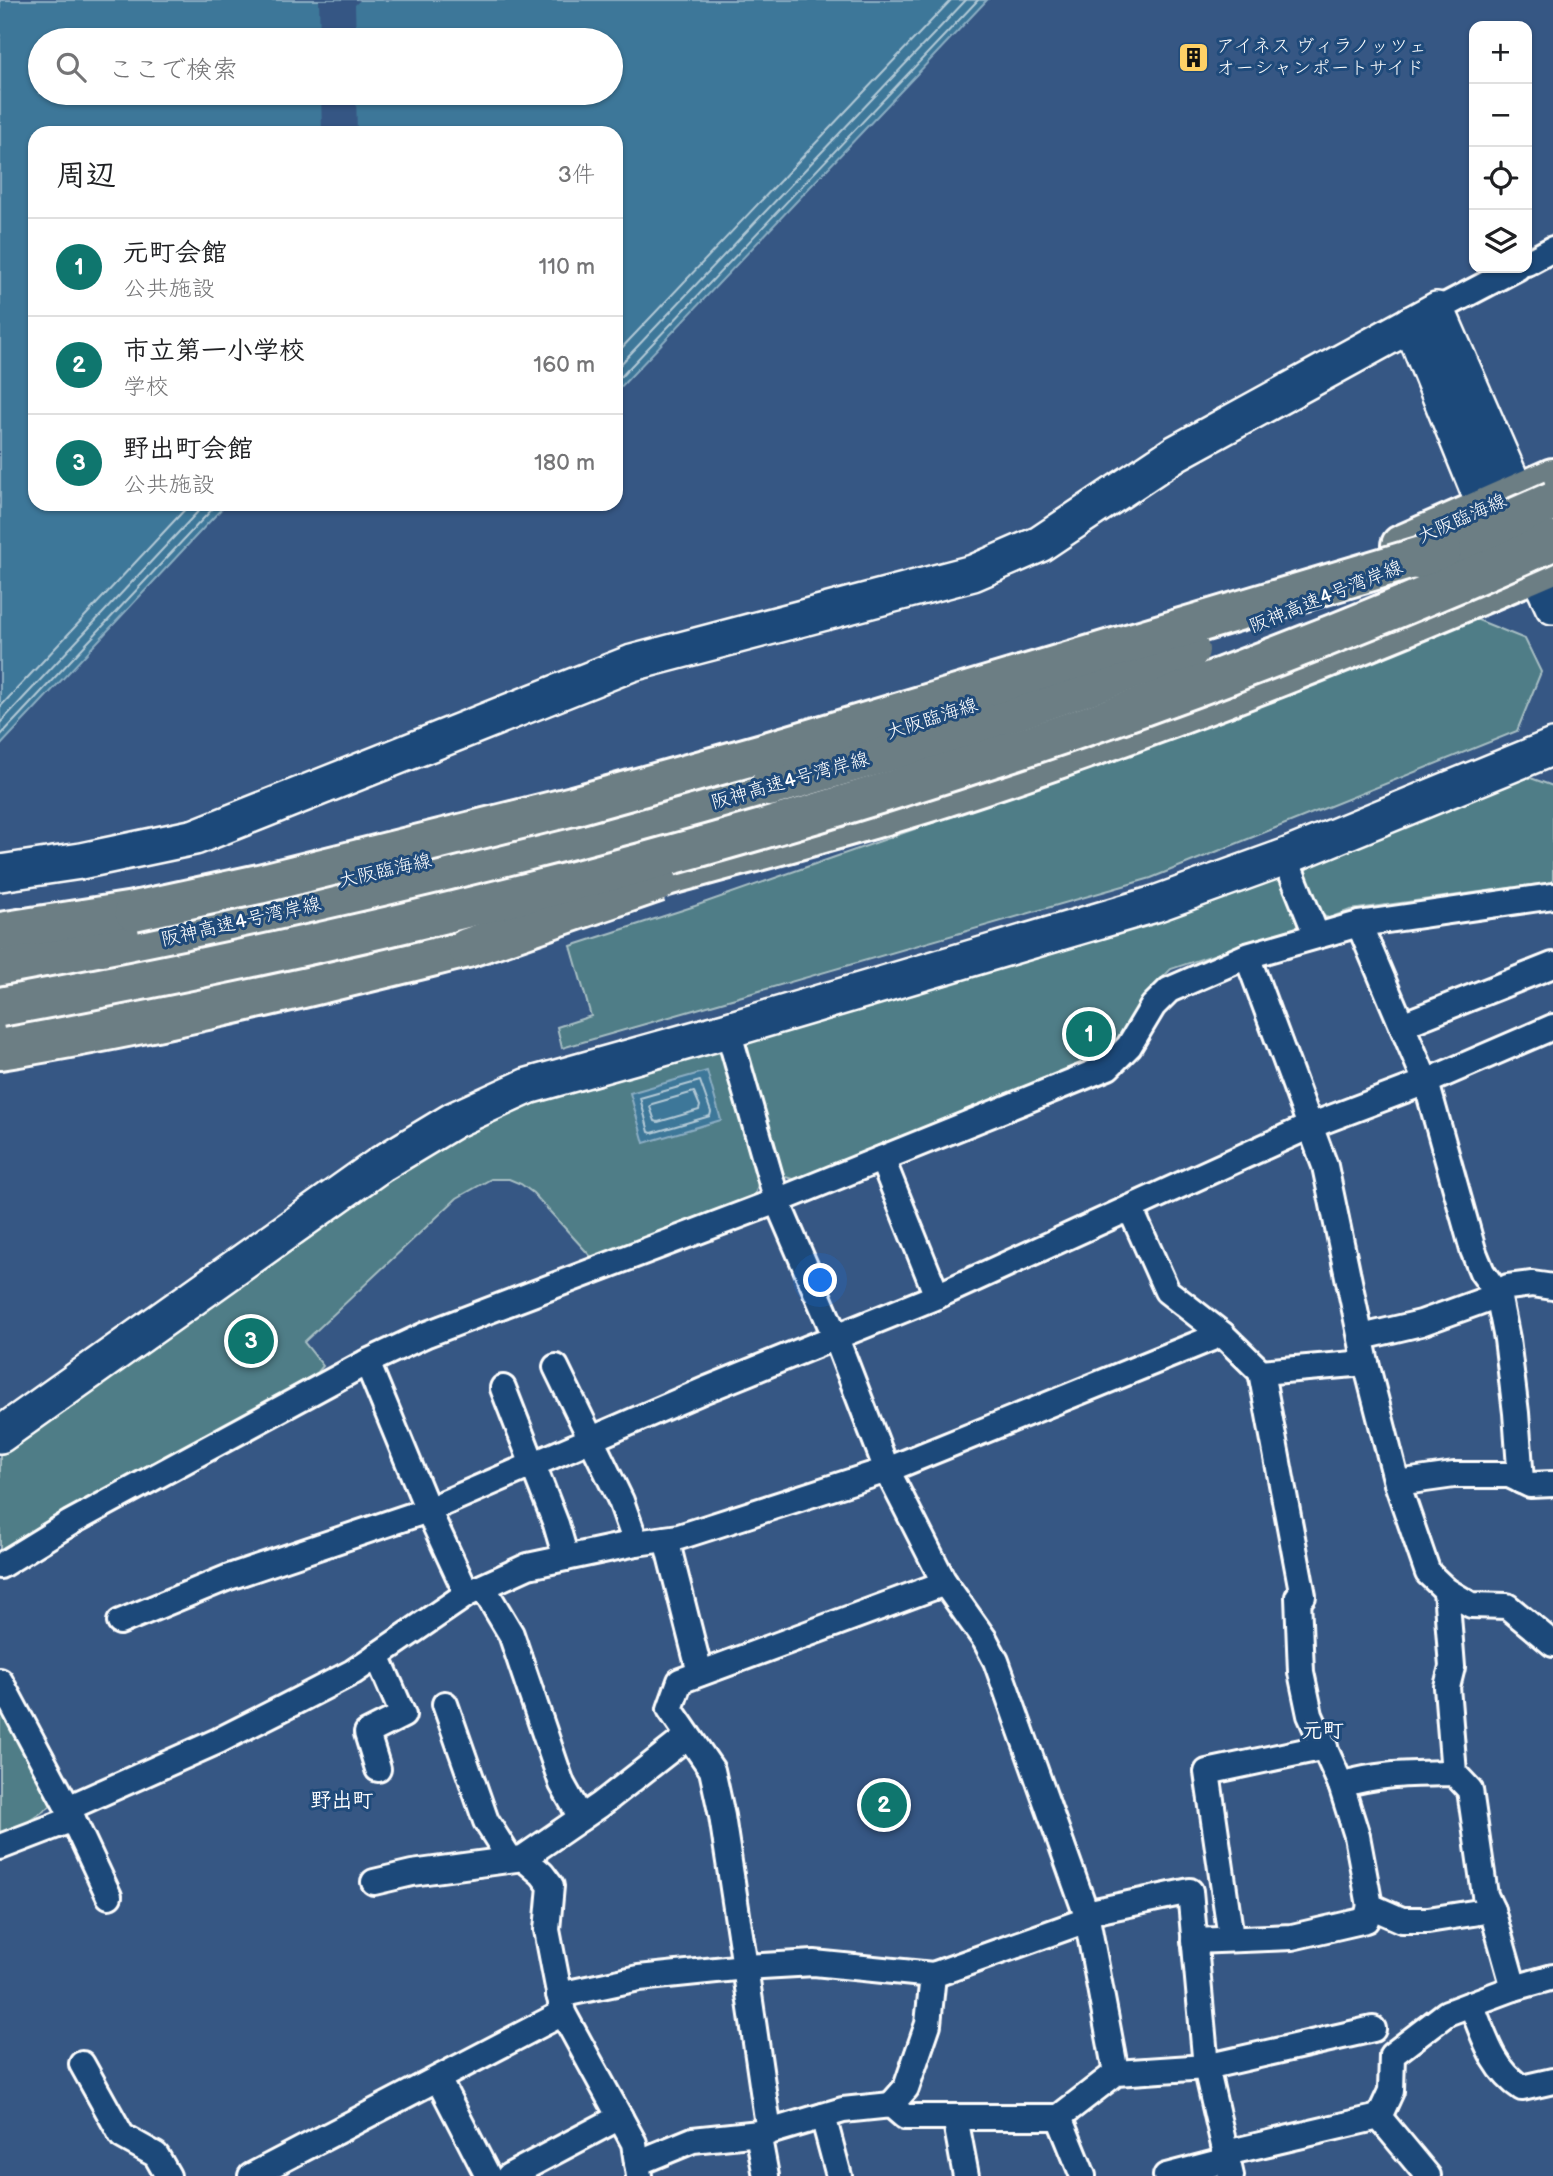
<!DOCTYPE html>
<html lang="ja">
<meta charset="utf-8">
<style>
body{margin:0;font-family:"Balsamiq Sans","Klee One",sans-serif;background:#f6f6f6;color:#202124}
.controls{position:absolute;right:21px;top:21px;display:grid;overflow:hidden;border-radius:14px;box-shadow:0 2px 5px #0004}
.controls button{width:63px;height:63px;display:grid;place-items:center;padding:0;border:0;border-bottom:2px solid #e0e0e0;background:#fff;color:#202124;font:35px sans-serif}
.you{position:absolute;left:821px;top:1281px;width:24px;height:24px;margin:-18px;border:5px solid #fff;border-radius:50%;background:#1a73e8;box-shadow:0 0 0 10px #1a73e833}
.badge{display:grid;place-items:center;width:46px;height:46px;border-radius:50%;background:#0f766e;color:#fff;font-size:23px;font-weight:700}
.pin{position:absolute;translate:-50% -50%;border:4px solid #fff;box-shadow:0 2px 7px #0006}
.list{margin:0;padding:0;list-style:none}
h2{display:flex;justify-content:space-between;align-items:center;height:91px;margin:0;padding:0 28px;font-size:30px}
h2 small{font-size:23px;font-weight:400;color:#757577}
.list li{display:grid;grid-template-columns:46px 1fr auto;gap:21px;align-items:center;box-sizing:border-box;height:98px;padding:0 28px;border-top:2px solid #e0e0e0}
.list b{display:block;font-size:26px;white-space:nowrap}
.list p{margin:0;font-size:23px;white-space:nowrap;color:#757577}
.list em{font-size:23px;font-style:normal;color:#757577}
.icon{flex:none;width:38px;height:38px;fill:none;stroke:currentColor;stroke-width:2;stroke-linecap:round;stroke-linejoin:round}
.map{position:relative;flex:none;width:1553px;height:2176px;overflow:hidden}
.search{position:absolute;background:#fff;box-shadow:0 2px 5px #0004;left:28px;top:28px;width:595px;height:77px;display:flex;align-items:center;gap:18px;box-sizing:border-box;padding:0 24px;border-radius:38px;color:#757577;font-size:26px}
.panel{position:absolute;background:#fff;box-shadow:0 2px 5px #0004;left:28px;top:126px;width:595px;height:385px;border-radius:21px}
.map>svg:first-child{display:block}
.green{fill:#4f7d87;stroke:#a7bec3;stroke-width:2}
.water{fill:#3e7799;stroke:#8badc2;stroke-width:2;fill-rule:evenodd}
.pier{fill:#365784}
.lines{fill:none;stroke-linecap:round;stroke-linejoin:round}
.shore{stroke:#b2c9d6;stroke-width:2}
.street-casing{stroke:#fff;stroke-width:30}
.secondary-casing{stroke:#fff;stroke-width:40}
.primary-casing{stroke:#fff;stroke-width:44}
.highway-casing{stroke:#fff;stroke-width:44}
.street{stroke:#1f4a7a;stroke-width:24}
.secondary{stroke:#1f4a7a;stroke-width:35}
.primary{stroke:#6c7e84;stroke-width:38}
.highway{stroke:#6c7e84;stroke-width:38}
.highway-bridge-casing{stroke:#fff;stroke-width:44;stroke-linecap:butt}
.highway-bridge{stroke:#6c7e84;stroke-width:38}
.labels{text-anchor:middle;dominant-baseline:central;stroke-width:6;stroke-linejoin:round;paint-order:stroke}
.poi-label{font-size:19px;fill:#fff;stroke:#1f4a7a;text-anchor:start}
.street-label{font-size:19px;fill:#fff;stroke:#1f4a7a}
.neighbourhood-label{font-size:21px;font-weight:bold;fill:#fff;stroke:#1f4a7a}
</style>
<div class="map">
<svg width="1553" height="2176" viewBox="0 0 1553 2176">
<rect width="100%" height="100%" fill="#365784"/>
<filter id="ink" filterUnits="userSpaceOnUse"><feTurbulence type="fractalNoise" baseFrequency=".0143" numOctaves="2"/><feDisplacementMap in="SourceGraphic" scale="14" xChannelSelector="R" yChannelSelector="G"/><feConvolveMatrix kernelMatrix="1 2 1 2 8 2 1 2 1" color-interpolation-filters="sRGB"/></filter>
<g filter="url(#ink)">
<g class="green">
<path d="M1473 618 1525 639 1541 672 1517 731 1151 878 562 1048 557 1027 591 1016 571 946 695 906 1183 735Z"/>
<path d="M1525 776 1553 786V882L1350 910 1329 918 1320 915 1304 874 1310 862Z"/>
<path d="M1276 874 1283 878 1298 922 1297 927 1171 969 1149 991 1112 1050 1099 1061 799 1181 782 1176 742 1046 745 1038Z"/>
<path d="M711 1048 721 1053 758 1184 754 1199 593 1259 533 1193 521 1184 509 1179H491L457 1198 304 1342 323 1366 318 1372 0 1560V1450L392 1166 510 1108Z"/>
<path d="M0 1704 54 1804 13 1832 0 1838Z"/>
</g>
<g class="water">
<path d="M0 0H987L616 392V133H35V504H226L0 746ZM40 40H611V93H40Z"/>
<path d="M707 1071 721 1120 644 1143 630 1093Z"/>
</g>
<g class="pier">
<path d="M319 0H360L355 5 356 40H320Z"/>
<path d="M321 93H356L357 133H322Z"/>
</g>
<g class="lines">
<g class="shore">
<path d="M616 354 951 0"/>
<path d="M616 369 966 0"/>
<path d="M616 382 978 0"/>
<path d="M0 707 190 504"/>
<path d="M0 723 205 504"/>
<path d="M0 736 217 504"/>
<path d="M700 1081 711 1112 710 1116 652 1133 649 1132 640 1098Z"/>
<path d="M694 1092 700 1106 699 1110 658 1122 655 1121 650 1107 652 1104Z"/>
</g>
<defs>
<g id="street">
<path d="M1527 263 1553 249"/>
<path d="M1437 310 1517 268"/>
<path d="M1285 857 1316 934"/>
<path d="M1359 924 1426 1082 1473 1250 1482 1272 1498 1294 1507 1339 1516 1413 1521 1481"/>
<path d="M1247 956 1325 1166 1366 1363 1397 1483 1428 1573 1446 1590 1471 1605 1507 1606 1553 1644"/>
<path d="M1402 1025 1553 965"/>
<path d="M728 1030 777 1201 836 1338 887 1470 944 1582 985 1640 996 1661 1086 1913 1116 2073"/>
<path d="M882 1159 937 1296"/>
<path d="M1130 1208 1310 1126 1426 1082 1553 1027"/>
<path d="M1362 1337 1421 1323 1493 1297 1508 1287 1532 1284 1553 1287"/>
<path d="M367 1362 428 1510 467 1594"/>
<path d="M556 1367 621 1501 636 1543"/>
<path d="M1261 1372 1366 1363"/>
<path d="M503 1388 556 1524 566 1558"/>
<path d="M1397 1483 1454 1475H1509L1530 1485 1553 1484"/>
<path d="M666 1539 700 1673"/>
<path d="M0 1566 70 1523 367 1362 427 1334 777 1201 1108 1067 1129 1046 1153 1006 1169 990 1247 956 1359 924 1553 896"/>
<path d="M945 1583 680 1681 670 1709 712 1770 722 1816 745 1967 814 1963 933 1975 1087 1920"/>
<path d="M483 1587 511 1634 562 1784 581 1818"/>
<path d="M1446 1590 1452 1667 1447 1687 1454 1773 1470 1790 1485 1895 1492 1910"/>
<path d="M1298 1597 1301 1672 1310 1715 1341 1785 1357 1836 1370 1906 1402 1920H1428L1492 1910 1514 1988"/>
<path d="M120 1622 229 1577 428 1510 707 1389 937 1296 1130 1208 1167 1291 1222 1334 1261 1372 1303 1596"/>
<path d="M377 1655 403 1715 367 1733 378 1769"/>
<path d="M0 1681 68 1808"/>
<path d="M445 1704 486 1821 510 1859"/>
<path d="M1341 1785C1378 1773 1415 1774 1454 1773"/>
<path d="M73 1819 109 1896"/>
<path d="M0 1847 73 1819 68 1808 218 1741 285 1707 353 1672 467 1594 528 1566 636 1543 679 1537 887 1470 1222 1334"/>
<path d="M523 1858 542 1874 551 1886 547 1930 563 2013 634 2143 639 2176"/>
<path d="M374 1882 412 1873 523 1858 600 1805 688 1736"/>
<path d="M1086 1913 1190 1891 1206 2067 1231 2176"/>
<path d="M1231 1938 1207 1772 1325 1747"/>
<path d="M1194 1941 1292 1937 1366 1920 1370 1906"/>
<path d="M559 1995 639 1978 745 1967 769 2132"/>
<path d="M1471 2004C1484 2035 1492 2069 1522 2088L1553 2081"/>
<path d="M82 2064 122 2136 156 2155 168 2176"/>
<path d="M438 2079 488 2176"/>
<path d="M891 2105 906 2088 928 2024 933 1975"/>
<path d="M823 2116 839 2176"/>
<path d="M955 2117H1059L1116 2073 1206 2067 1373 2029"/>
<path d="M1059 2117 1083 2176"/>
<path d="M1379 2117 1391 2091 1392 2055 1447 2013 1514 1988 1553 1977"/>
<path d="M758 2133 766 2176"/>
<path d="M1226 2153 1379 2117 1428 2176"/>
<path d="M637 2163 693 2140 769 2132 843 2110 891 2105 905 2117H955L966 2176"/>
<path d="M251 2176 563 2013"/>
<path d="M509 2176 620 2117"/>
<path d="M1166 2176 1227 2160"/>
</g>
<g id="secondary">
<path d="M1411 324 1486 509 1504 530"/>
<path d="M0 873 81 861 195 837 632 663 973 573 1040 544 1176 453 1437 310 1517 494 1537 571 1553 606"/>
<path d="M0 1435 381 1164 454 1120 528 1086 728 1030 1155 904 1285 857 1553 747"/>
</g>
<g id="primary">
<path d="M1401 545 1553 478"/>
<path d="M624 888C731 857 840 831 945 797 1152 730 1354 650 1553 564"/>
<path d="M0 1028 146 1002 315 966"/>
</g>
<g id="highway">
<path d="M0 932 134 911"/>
<path d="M0 970C260 923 514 857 769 787"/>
<path d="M0 1050C158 1025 312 986 467 948"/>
</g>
</defs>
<use href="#street" class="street-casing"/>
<use href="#secondary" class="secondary-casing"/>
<use href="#primary" class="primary-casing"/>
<use href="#highway" class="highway-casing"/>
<use href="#street" class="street"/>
<use href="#secondary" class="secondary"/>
<use href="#primary" class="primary"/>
<use href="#highway" class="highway"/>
<defs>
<g id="highway-bridge">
<path d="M1418 560 1553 501"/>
<path d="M769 787 939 737 1190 650"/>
<path d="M134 911 259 884 573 806 763 753 1442 550"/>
<path d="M467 948 658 882"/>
<path d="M0 1007C533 910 1058 763 1553 541"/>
</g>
</defs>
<use href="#highway-bridge" class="highway-bridge-casing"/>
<use href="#highway-bridge" class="highway-bridge"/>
</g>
</g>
<defs>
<symbol id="building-square" viewBox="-11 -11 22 22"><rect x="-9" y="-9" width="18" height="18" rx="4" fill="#ffd166" stroke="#1f4a7a"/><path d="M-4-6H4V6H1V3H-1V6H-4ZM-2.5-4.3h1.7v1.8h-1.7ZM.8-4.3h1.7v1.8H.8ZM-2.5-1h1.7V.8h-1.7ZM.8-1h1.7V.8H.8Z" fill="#111"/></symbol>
</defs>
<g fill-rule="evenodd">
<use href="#building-square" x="1176" y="40" width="35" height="35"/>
</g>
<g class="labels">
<g class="poi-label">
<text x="1216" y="46">アイネス ヴィラノッツェ<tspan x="1216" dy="22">オーシャンポートサイド</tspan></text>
</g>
<g class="street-label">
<text transform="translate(1462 519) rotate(-24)">大阪臨海線</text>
<text transform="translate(1326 597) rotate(-22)">阪神高速4号湾岸線</text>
<text transform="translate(932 719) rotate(-18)">大阪臨海線</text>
<text transform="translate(790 781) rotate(-16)">阪神高速4号湾岸線</text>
<text transform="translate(385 871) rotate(-13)">大阪臨海線</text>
<text transform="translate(241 922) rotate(-13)">阪神高速4号湾岸線</text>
</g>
<g class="neighbourhood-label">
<text x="1323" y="1730">元町</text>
<text x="342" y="1800">野出町</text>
</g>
</g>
</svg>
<div class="controls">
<button>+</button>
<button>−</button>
<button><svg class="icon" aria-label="locate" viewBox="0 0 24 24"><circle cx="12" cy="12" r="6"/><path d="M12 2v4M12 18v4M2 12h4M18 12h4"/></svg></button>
<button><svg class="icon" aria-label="layers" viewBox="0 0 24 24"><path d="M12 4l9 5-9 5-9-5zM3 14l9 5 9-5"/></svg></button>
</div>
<div class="you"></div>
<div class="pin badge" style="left:1089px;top:1034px">1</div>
<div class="pin badge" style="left:884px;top:1805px">2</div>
<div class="pin badge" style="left:251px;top:1341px">3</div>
<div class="search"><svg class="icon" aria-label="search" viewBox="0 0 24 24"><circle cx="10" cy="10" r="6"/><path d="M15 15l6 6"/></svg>ここで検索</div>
<section class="panel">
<h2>周辺<small>3件</small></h2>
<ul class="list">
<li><span class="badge">1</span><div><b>元町会館</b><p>公共施設</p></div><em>110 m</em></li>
<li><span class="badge">2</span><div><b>市立第一小学校</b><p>学校</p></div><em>160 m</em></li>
<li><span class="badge">3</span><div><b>野出町会館</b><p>公共施設</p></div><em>180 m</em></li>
</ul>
</section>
</div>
